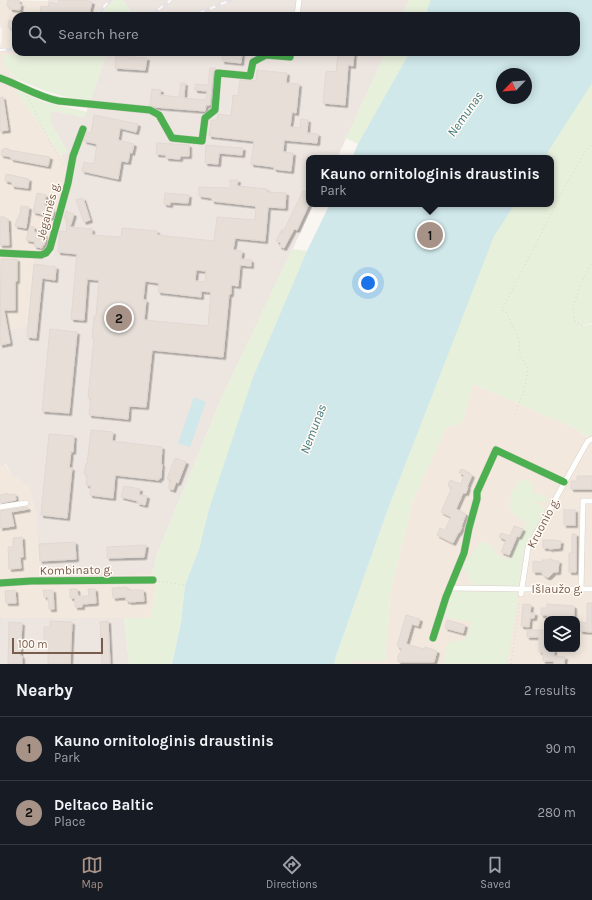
<!DOCTYPE html>
<meta charset="utf-8">
<style>
body{margin:0;font-family:Karla,sans-serif;background:#242831;color:#f1f3f6}
.controls{position:absolute;right:12px;bottom:12px;display:grid;overflow:hidden;border-radius:8px;box-shadow:0 2px 10px #0003}
.controls button{width:36px;height:36px;display:grid;place-items:center;padding:0;border:0;border-bottom:1px solid #363941;background:#171b24;color:#f1f3f6;font:20px sans-serif}
.compass{position:absolute;left:496px;top:68px;width:36px;height:36px;border-radius:50%;background:#171b24;box-shadow:0 2px 10px #0003;rotate:245deg}
.scale{position:absolute;left:12px;bottom:10px;width:91px;box-sizing:border-box;padding-left:4px;border:2px solid #7a5c4d;border-top:0;font-size:11px;line-height:14px;white-space:nowrap;color:#7a5c4d;-webkit-text-stroke:3px #fffaf3;paint-order:stroke}
.you{position:absolute;left:368px;top:283px;width:14px;height:14px;margin:-10px;border:3px solid #fff;border-radius:50%;background:#1a73e8;box-shadow:0 0 0 6px #1a73e833}
.badge{display:grid;place-items:center;width:26px;height:26px;border-radius:50%;background:#a69286;color:#111;font-size:13px;font-weight:700}
.pin{position:absolute;translate:-50% -50%;border:2px solid #fff;box-shadow:0 1px 4px #0006}
.popup{position:absolute;left:306px;top:155px;width:248px;height:52px;box-sizing:border-box;display:grid;place-content:center;border-radius:8px;background:#171b24;filter:drop-shadow(0 1px 3px #0005);font-size:13px;white-space:nowrap;color:#9ea1a6}
.popup b{font-size:15px;color:#f1f3f6}
.popup::after{content:'';position:absolute;left:50%;top:100%;margin-left:-8px;border:8px solid transparent;border-top-color:#171b24}
.list{margin:0;padding:0;list-style:none}
h2{display:flex;justify-content:space-between;align-items:center;height:52px;margin:0;padding:0 16px;font-size:17px}
h2 small{font-size:13px;font-weight:400;color:#9ea1a6}
.list li{display:grid;grid-template-columns:26px 1fr auto;gap:12px;align-items:center;box-sizing:border-box;height:64px;padding:0 16px;border-top:1px solid #363941}
.list b{display:block;font-size:15px;white-space:nowrap}
.list p{margin:0;font-size:13px;white-space:nowrap;color:#9ea1a6}
.list em{font-size:13px;font-style:normal;color:#9ea1a6}
.icon{flex:none;width:22px;height:22px;fill:none;stroke:currentColor;stroke-width:2;stroke-linecap:round;stroke-linejoin:round}
.map{position:relative;flex:none;width:592px;height:664px;overflow:hidden}
.search{position:absolute;background:#171b24;box-shadow:0 2px 10px #0003;left:12px;right:12px;top:12px;height:44px;display:flex;align-items:center;gap:10px;box-sizing:border-box;padding:0 14px;border-radius:12px;color:#9ea1a6;font-size:15px}
.sheet{height:180px;background:#171b24}
nav{display:flex;justify-content:space-around;align-items:center;box-sizing:border-box;height:56px;border-top:1px solid #363941;background:#171b24;font-size:11px;color:#9ea1a6}
nav a{display:grid;justify-items:center;gap:2px}
nav .on{color:#a69286}
.map>svg:first-child{display:block}
.residential{fill:#f2e8de;fill-rule:evenodd}
.industrial{fill:#ede5e0}
.green{fill:#e7f0db;fill-rule:evenodd}
.water{fill:#d0e8ea;fill-rule:evenodd}
.building{fill:#e6ded7;stroke:#e2d8d2;fill-rule:evenodd;filter:url(#shadow)}
.lines{fill:none;stroke-linecap:round;stroke-linejoin:round}
.street-casing{stroke:#d7d1cb;stroke-width:6}
.fast-casing{stroke:#d9d2cb;stroke-width:8}
.path{stroke:#dcd5d0;stroke-width:1;stroke-dasharray:1 3;stroke-linecap:butt}
.street{stroke:#fefefd;stroke-width:5}
.fast{stroke:#4caf50;stroke-width:7}
.rail-casing{stroke:#e6e3e7;stroke-width:3.5}
.rail{stroke:#fffaf3;stroke-width:2;stroke-dasharray:6;stroke-linecap:butt}
.labels{text-anchor:middle;dominant-baseline:central;stroke-width:3;stroke-linejoin:round;paint-order:stroke}
.street-label{font-size:12px;fill:#7a5c4d;stroke:#fffaf3}
.water-label{font-size:13px;font-style:italic;fill:#437c86;stroke:#fffaf3}
</style>
<div class="map">
<svg width="592" height="664" viewBox="0 0 592 664">
<defs>
<filter id="shadow"><feDropShadow dx="2.5" dy="2.5" stdDeviation="0" flood-color="#0004"/></filter>
</defs>
<rect width="100%" height="100%" fill="#f9f5f0"/>
<g class="residential">
<path d="M0 0 48 1 45 16H16V52H48V53L3 55 10 73 16 79 14 88 61 155 68 168 52 257 34 258 26 327 8 330 4 310H0V45H1L2 30 0 26Z"/>
<path d="M473 384 572 427 588 438 592 431V664H352V661H385L391 589 413 500 447 426 463 421ZM547 619H577V649H547Z"/>
<path d="M5 464 11 475 29 486 36 513 40 579 152 574 157 580 151 618H0V466Z"/>
</g>
<g class="industrial">
<path d="M48 0H114L99 16H45Z"/>
<path d="M123 0H409L402 16H133Z"/>
<path d="M107 52H386L337 158H309V204H314L222 397 157 554 152 574 40 579 36 513 29 486 11 475 6 464 0 466V310H4L8 330 26 327 34 258 52 257 68 169 61 155 68 152 51 124V110L82 117 85 116Z"/>
<path d="M0 618H124L129 664H0Z"/>
</g>
<g class="green">
<path d="M114 0H123L133 16H99Z"/>
<path d="M409 0H592V323L577 327 592 324V431L589 438 572 427 473 384 463 421 457 426H447L413 500 391 589 385 661H352V664H334L336 656 388 509 410 452 252 380 209 509 199 549 185 585 181 623 172 664H129L124 618H151L157 580 152 574 157 554 222 397 292 249 307 251 330 204H551V158H352L358 144 346 138 386 52H576V16H402ZM502 74H526V98H502Z"/>
<path d="M65 52H107L91 100 66 97 46 91 16 79 4 65 2 55H21Z"/>
<path d="M14 88 26 94 44 102 87 112 85 116 82 117 51 111V124L68 152 61 155Z"/>
<path d="M528 479 533 485 534 493 548 497V501L544 502 535 501 545 510 524 549 519 585 517 586 472 585 467 572 463 567 481 542 485 543 493 547 495 554 509 560 527 523 512 513 510 507 511 493 519 481Z"/>
<path d="M455 591 515 592 518 597 507 664 444 663 447 643 464 640 472 622 445 617 452 592Z"/>
</g>
<g class="water">
<path d="M431 0H592V83L544 158H352L358 144 410 52H576V16H425ZM502 74H526V98H502Z"/>
<path d="M330 204H515L494 236 388 509 336 656 334 664H172L181 623 185 585 199 549 209 509 252 380 307 251Z"/>
<path d="M194 397 206 402 190 447 178 443Z"/>
</g>
<g class="building">
<path d="M8 0H19V4H21L20 10 10 9V7L7 6Z"/>
<path d="M59 0H85L92 2 89 14 86 13V16H47L40 15 41 6 48 7 49 2 58 4Z"/>
<path d="M13 19H16V33L11 32 12 28 8 27 9 20 13 21Z"/>
<path d="M223 52 242 53 241 63 222 61Z"/>
<path d="M338 52 354 53 353 66 348 65 345 105 323 103 326 71 336 72Z"/>
<path d="M116 56 147 58 145 70 115 68Z"/>
<path d="M210 68H216L214 70 213 73 210 105H206L205 111 154 107 150 105 152 89 161 90 160 95 179 97 181 83H185L184 98 206 100 207 91 195 90V84L208 85Z"/>
<path d="M257 70 287 73 286 83 299 84 296 113 292 112 290 127 300 128 301 119 308 120 307 133 318 134 317 143 284 140 283 152 293 153 291 171 274 169V167L251 164 254 141 209 136 211 120H217L218 114 231 116 233 95 238 96 240 80 256 81Z"/>
<path d="M3 97 8 130 0 131V98Z"/>
<path d="M94 115 138 124 136 132 120 128 118 140 134 144 132 153 130 152 128 162 121 161 118 179 82 171 84 162 94 164 97 144 84 141 87 132 91 133Z"/>
<path d="M157 143 189 145V156H180V159L166 158V155L156 154Z"/>
<path d="M206 145 243 148 242 155 219 153 218 164 205 163Z"/>
<path d="M4 148 9 149V150L50 157 48 166 11 159V157L1 155 2 150H3Z"/>
<path d="M6 174 29 179 28 188 12 186V182L5 181Z"/>
<path d="M230 180H238L237 186 267 189V192L286 193 285 208 268 207 265 241 235 238 233 250 242 251 241 259 251 260V266L240 265 238 286 231 285V294H229L223 357 152 350 146 407 129 406 128 419 89 415 91 398H88L94 338H92L94 316H96L99 280 87 279 84 320 71 319 77 254 58 252 60 231 66 232 67 218H64L66 211 74 214 70 227 92 229V235L121 237 122 228 157 231V235L214 241 217 217 255 220 256 206 212 201V198L199 196V187L230 188ZM196 270 206 271 205 282 195 281ZM145 281 159 283 158 292 201 297V291L211 292 208 326 144 320 146 300H143Z"/>
<path d="M303 191 309 193V204L297 230 294 229 284 248 279 246 281 243 276 241 282 229V234Z"/>
<path d="M37 193 46 195 44 205 52 207 51 210H54L52 218 45 216 46 215 42 214 33 212Z"/>
<path d="M165 193 189 195 188 203 170 202V205L164 204Z"/>
<path d="M83 198 90 220 84 222 76 200Z"/>
<path d="M21 206 29 207 26 228 15 226 17 219H18L19 215H20Z"/>
<path d="M0 217H5L6 219H8L9 245H0Z"/>
<path d="M30 226 34 227V232L45 235 44 239H46L44 245H42V248L34 246 35 242 26 240Z"/>
<path d="M1 259H17V281H15V310H4L10 343 0 345Z"/>
<path d="M34 264 56 267 55 280 42 278 36 338 27 337Z"/>
<path d="M50 329 77 332 69 413 42 411Z"/>
<path d="M91 430 113 432 112 441 162 447 161 464H162L161 478H159V480L115 475 113 498 90 495 91 486 86 485 87 475 84 474 86 463 87 464Z"/>
<path d="M49 434 74 436 73 452 71 451 69 468H72L67 518 41 515Z"/>
<path d="M175 458 186 462 178 483 176 482 173 490 168 488 171 480 167 479Z"/>
<path d="M461 469 467 471 466 472 472 475 467 487H468L466 493H463L456 509 466 514 461 527H462L459 533H458L453 543 437 535 440 528 445 530 451 517 441 512 452 487 448 486 450 480 461 484 464 475 459 473Z"/>
<path d="M577 476H592V489H571V481H577Z"/>
<path d="M124 486 140 489 139 495 147 496 145 505 137 503 138 501 121 497Z"/>
<path d="M8 493V495L15 494 16 500 0 503V495Z"/>
<path d="M27 507 28 509 11 512 14 526 0 528V511Z"/>
<rect x="564" y="510" width="11" height="15"/>
<path d="M514 526 523 529 519 537 517 536 509 555 501 552 506 540 499 537 501 533 510 536Z"/>
<path d="M572 534H576V572H569V553H572Z"/>
<path d="M22 537 23 557H20L21 568 9 569 8 547H13V538Z"/>
<path d="M543 540H556V541H561L560 548 549 549V548H543Z"/>
<path d="M75 542 76 559 40 561 39 544Z"/>
<path d="M146 545 144 557 107 558V547Z"/>
<path d="M549 559H552L553 561H559L558 572H553V573L549 577H546L542 574V572H533V561L542 562V560H548Z"/>
<path d="M127 587V590H143L144 601 129 602V601H126V597L113 598 112 588Z"/>
<path d="M70 589H77L78 596H89L88 589H95L96 603 82 604V607H75V598H70Z"/>
<path d="M15 590 16 603H6L5 591Z"/>
<path d="M43 590H53L54 609H49L48 597H44Z"/>
<path d="M587 603H592V632L580 631V622L587 623Z"/>
<path d="M523 604 531 605 530 613H535L534 618H530L529 627 521 626Z"/>
<path d="M547 604 574 606V617H567V619H547L548 615H541V608H547Z"/>
<path d="M406 615 420 619 418 626 412 624 406 644 424 649 425 647 437 651 434 662H398V656L402 649 397 646Z"/>
<path d="M447 620 465 625 463 633 445 628Z"/>
<path d="M50 621 72 622 70 664H48V644L44 643V627H50Z"/>
<path d="M108 621 110 664H102L100 622Z"/>
<path d="M9 622 22 623 20 656H22V664H8Z"/>
<path d="M527 630H545V642H547V649H554V656L565 657 564 664H554V661H543V652H539V637H527Z"/>
</g>
<g class="lines">
<defs>
<g id="street">
<path d="M297 16 299 0"/>
<path d="M0 507 26 503"/>
<path d="M450 588 522 589H592"/>
<path d="M581 590 583 501H592"/>
<path d="M521 594 528 548 585 446 588 441 592 439"/>
</g>
<g id="fast">
<path d="M0 78C20 85 38 97 59 101L150 110 159 115 172 138 202 141 205 118 215 110 218 73 250 76 253 62 266 55 290 57 291 52"/>
<path d="M0 253 41 255 46 253 50 248 68 183 73 156 83 129"/>
<path d="M0 583 31 581 153 580"/>
<path d="M433 638 446 597 464 553 469 528 477 499V492L496 450 564 482"/>
</g>
</defs>
<use href="#street" class="street-casing"/>
<use href="#fast" class="fast-casing"/>
<g class="path">
<path d="M27 96 50 142 64 165"/>
<path d="M582 326 575 321 573 308 581 283 592 262"/>
<path d="M515 414 524 391 528 369 520 354 519 340 507 313 502 310 568 181 585 152 592 144"/>
<path d="M159 581 184 585"/>
<path d="M0 619V626"/>
<path d="M511 664 520 601"/>
</g>
<use href="#street" class="street"/>
<use href="#fast" class="fast"/>
<defs>
<g id="rail">
<path d="M95 16 102 9 110 0"/>
<path d="M148 16 155 12 171 0"/>
<path d="M187 16 202 12 231 0"/>
<path d="M0 50 16 49"/>
</g>
</defs>
<use href="#rail" class="rail-casing"/>
<use href="#rail" class="rail"/>
</g>
<g class="labels">
<g class="street-label">
<text transform="translate(48 211) rotate(-75)">Jėgainės g.</text>
<text transform="translate(543 523) rotate(-62)">Kruonio g.</text>
<text transform="translate(76 570) rotate(-1)">Kombinato g.</text>
<text x="557" y="589">Išlaužo g.</text>
</g>
<g class="water-label">
<text transform="translate(465 114) rotate(-55)">Nemunas</text>
<text transform="translate(313 429) rotate(-69)">Nemunas</text>
</g>
</g>
</svg>
<div class="controls">
<button><svg class="icon" aria-label="layers" viewBox="0 0 24 24"><path d="M12 4l9 5-9 5-9-5zM3 14l9 5 9-5"/></svg></button>
</div>
<svg class="compass" viewBox="-18 -18 36 36"><path d="M0-13l5 13h-10z" fill="#e53935"/><path d="M0 13l5-13h-10z" fill="#9ea1a6"/></svg>
<div class="scale">100 m</div>
<div class="you"></div>
<div class="pin badge" style="left:430px;top:235px">1</div>
<div class="popup"><b>Kauno ornitologinis draustinis</b>Park</div>
<div class="pin badge" style="left:119px;top:318px">2</div>
<div class="search"><svg class="icon" aria-label="search" viewBox="0 0 24 24"><circle cx="10" cy="10" r="6"/><path d="M15 15l6 6"/></svg>Search here</div>
</div>
<section class="sheet">
<h2>Nearby<small>2 results</small></h2>
<ul class="list">
<li><span class="badge">1</span><div><b>Kauno ornitologinis draustinis</b><p>Park</p></div><em>90 m</em></li>
<li><span class="badge">2</span><div><b>Deltaco Baltic</b><p>Place</p></div><em>280 m</em></li>
</ul>
</section>
<nav>
<a class="on"><svg class="icon" aria-label="map" viewBox="0 0 24 24"><path d="M3 6l6-2 6 2 6-2v14l-6 2-6-2-6 2zM9 4v14M15 6v14"/></svg>Map</a>
<a><svg class="icon" aria-label="directions" viewBox="0 0 24 24"><path d="M12 3l9 9-9 9-9-9zM9 14v-3h6M13 9l2 2-2 2"/></svg>Directions</a>
<a><svg class="icon" aria-label="saved" viewBox="0 0 24 24"><path d="M7 4h10v16l-5-4-5 4z"/></svg>Saved</a>
</nav>
